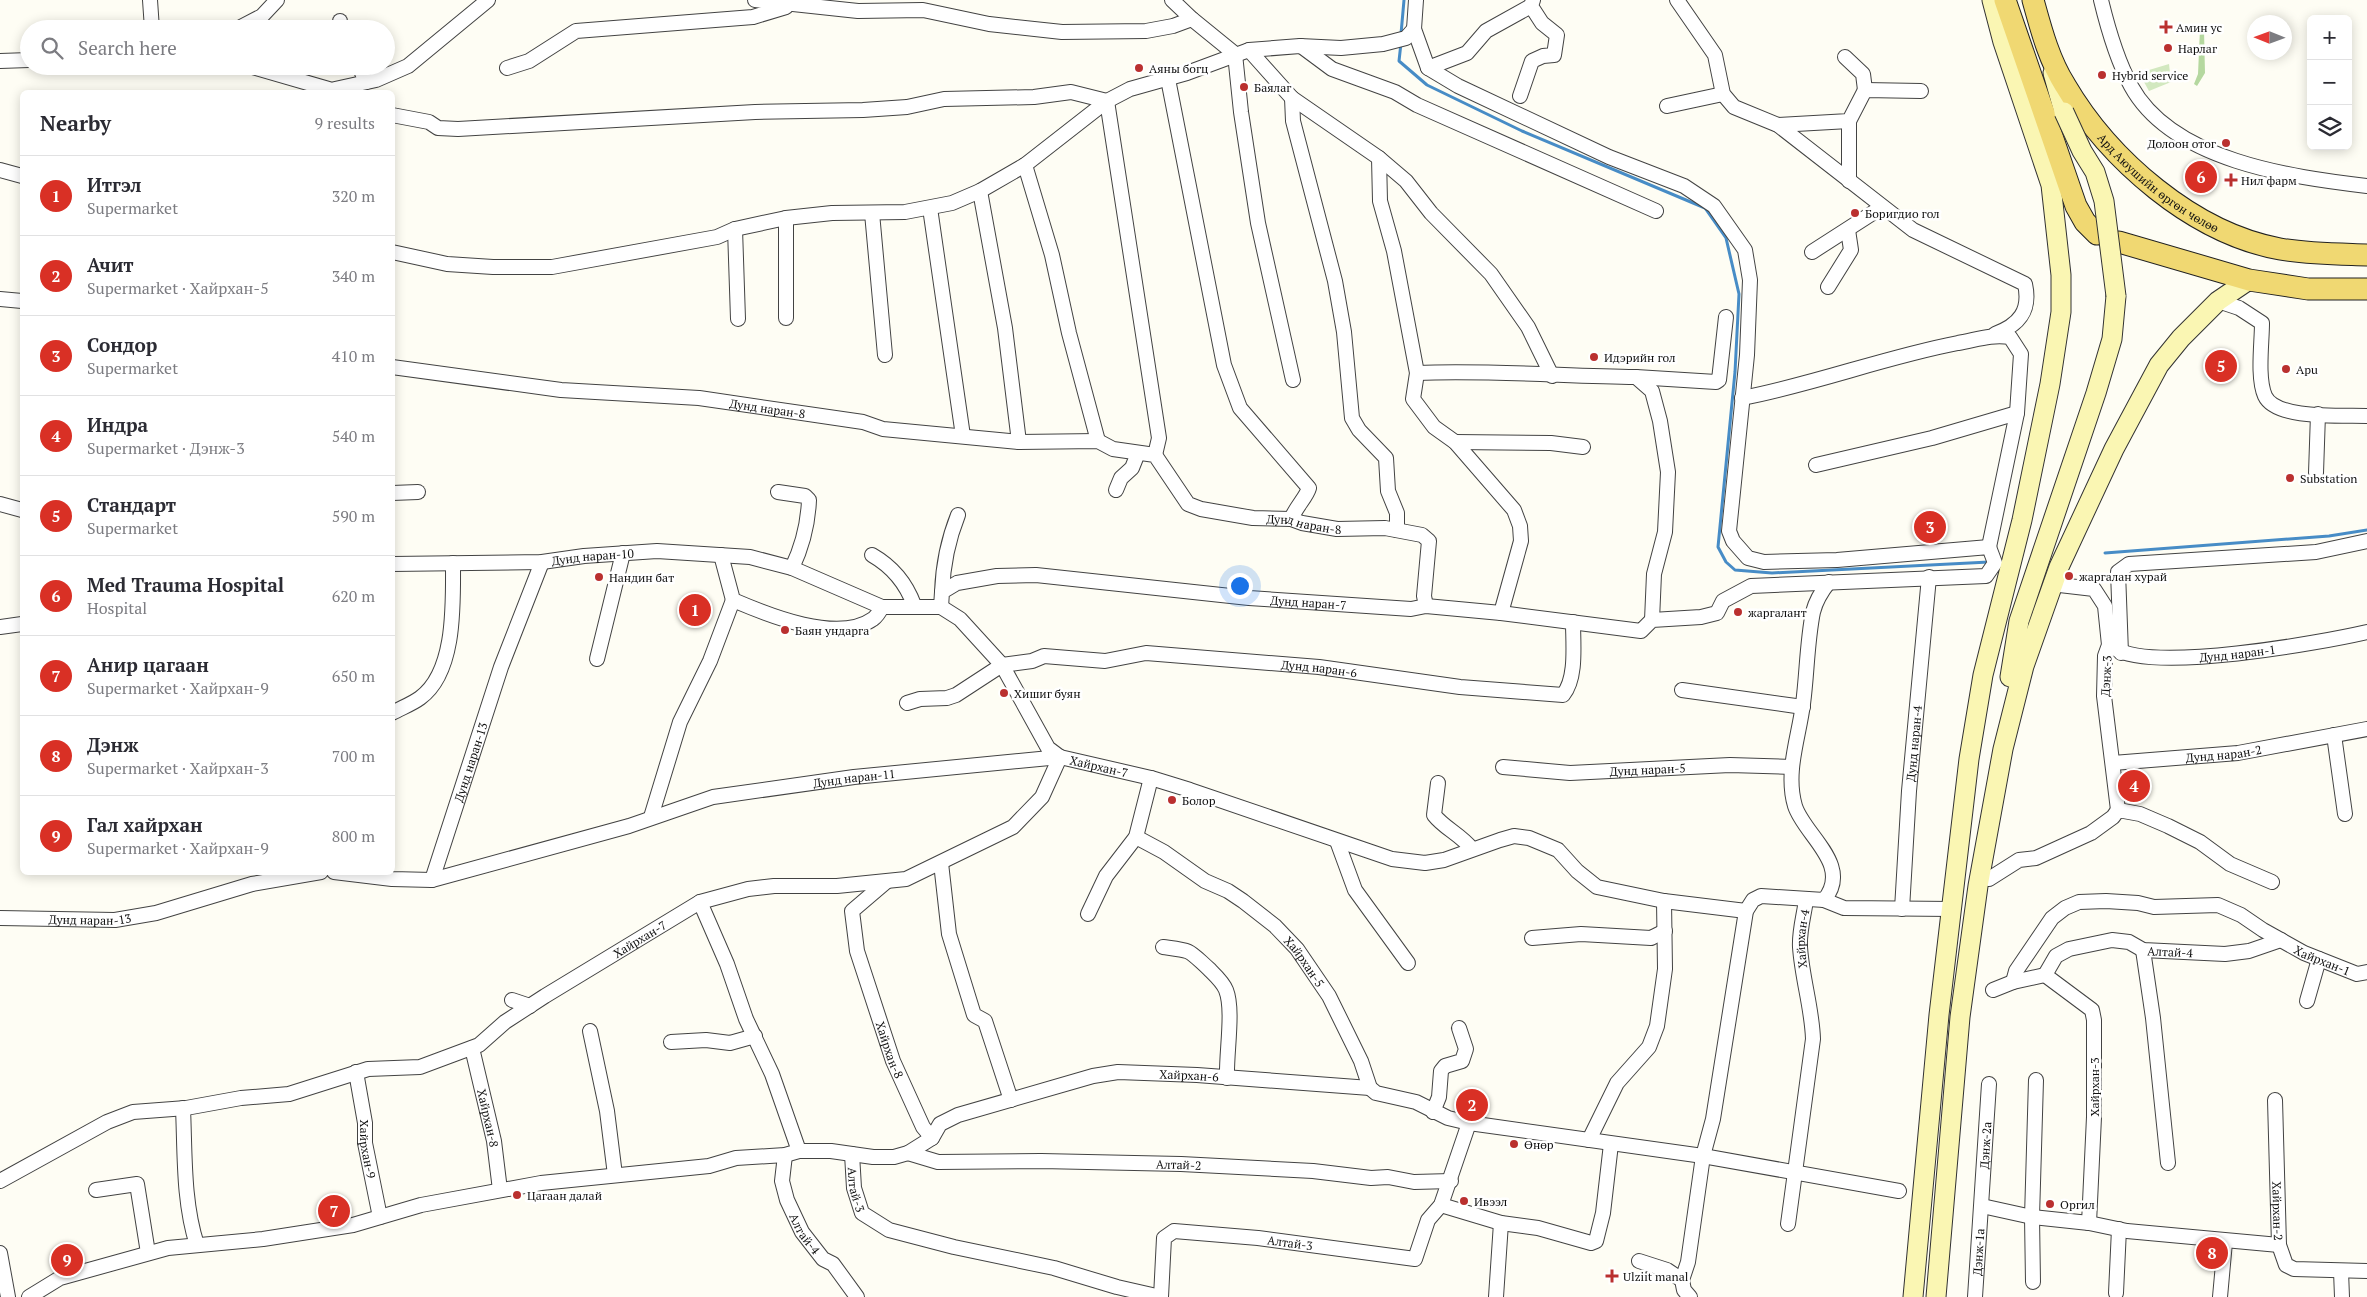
<!DOCTYPE html>
<meta charset="utf-8">
<style>
body{margin:0;font-family:"PT Serif",serif;background:#f7f7f7;color:#2b2b33}
.controls{position:absolute;right:15px;top:15px;display:grid;overflow:hidden;border-radius:8px;box-shadow:0 2px 12px #0003}
.controls button{width:45px;height:45px;display:grid;place-items:center;padding:0;border:0;border-bottom:1px solid #e1e1e2;background:#fff;color:#2b2b33;font:25px sans-serif}
.compass{position:absolute;left:2247px;top:15px;width:45px;height:45px;border-radius:50%;background:#fff;box-shadow:0 2px 12px #0003;rotate:271deg}
.you{position:absolute;left:1239px;top:585px;width:18px;height:18px;margin:-12px;border:4px solid #fff;border-radius:50%;background:#1a73e8;box-shadow:0 0 0 8px #1a73e833}
.badge{display:grid;place-items:center;width:32px;height:32px;border-radius:50%;background:#d93025;color:#fff;font-size:16px;font-weight:700}
.pin{position:absolute;translate:-50% -50%;border:2px solid #fff;box-shadow:0 1px 5px #0006}
.list{margin:0;padding:0;list-style:none}
h2{display:flex;justify-content:space-between;align-items:center;height:65px;margin:0;padding:0 20px;font-size:21px}
h2 small{font-size:16px;font-weight:400;color:#7c7c81}
.list li{display:grid;grid-template-columns:32px 1fr auto;gap:15px;align-items:center;box-sizing:border-box;height:80px;padding:0 20px;border-top:1px solid #e1e1e2}
.list b{display:block;font-size:19px;white-space:nowrap}
.list p{margin:0;font-size:16px;white-space:nowrap;color:#7c7c81}
.list em{font-size:16px;font-style:normal;color:#7c7c81}
.icon{flex:none;width:28px;height:28px;fill:none;stroke:currentColor;stroke-width:2;stroke-linecap:round;stroke-linejoin:round}
.map{position:relative;flex:none;width:2367px;height:1297px;overflow:hidden}
.search{position:absolute;background:#fff;box-shadow:0 2px 12px #0003;left:20px;top:20px;width:375px;height:55px;display:flex;align-items:center;gap:12px;box-sizing:border-box;padding:0 18px;border-radius:28px;color:#7c7c81;font-size:19px}
.panel{position:absolute;background:#fff;box-shadow:0 2px 12px #0003;left:20px;top:90px;width:375px;height:785px;border-radius:8px}
.map>svg:first-child{display:block}
.green{fill:#d2e8bf}
.forest{fill:#b5d89f}
.lines{fill:none;stroke-linecap:round;stroke-linejoin:round}
.stream{stroke:#478cc6;stroke-width:3}
.street-casing{stroke:#434343;stroke-width:16}
.secondary-casing{stroke:#323232;stroke-width:21}
.primary-casing{stroke:#212121;stroke-width:23}
.street{stroke:#fff;stroke-width:14}
.secondary{stroke:#faf6b3;stroke-width:19}
.primary{stroke:#f0d872;stroke-width:21}
.secondary-bridge-casing{stroke:#323232;stroke-width:21;stroke-linecap:butt}
.secondary-bridge{stroke:#faf6b3;stroke-width:19}
.poi-dot{fill:#ba302f;stroke:#fff;stroke-width:2}
.labels{text-anchor:middle;dominant-baseline:central;stroke-width:5;stroke-linejoin:round;paint-order:stroke}
.poi-label{font-size:12px;fill:#101010;stroke:#fff;text-anchor:start}
.street-label{font-size:12px;fill:#101010;stroke:#fff}
</style>
<div class="map">
<svg width="2367" height="1297" viewBox="0 0 2367 1297">
<rect width="100%" height="100%" fill="#fefdf4"/>
<path class="green" d="M2169 64 2171 82 2149 91 2139 73Z"/>
<path class="forest" d="M2200 29 2204 30 2205 73 2197 86 2194 84 2198 74Z"/>
<g class="lines">
<g class="stream">
<path d="M1401 34 1404 0"/>
<path d="M1401 43 1399 61 1427 85 1522 131 1705 208 1726 238 1739 294 1735 372 1718 547 1726 562 1735 570 1772 573 1989 562"/>
<path d="M2105 553 2329 536 2367 530"/>
</g>
<defs>
<g id="street">
<path d="M150 0 152 29"/>
<path d="M755 0 858 11 923 10 989 24 1062 32 1146 31 1173 26 1192 19"/>
<path d="M1172 0 1192 19 1235 54 1241 112 1258 223 1293 380"/>
<path d="M1677 0 1715 55 1723 94 1734 107 1778 125 1913 230 2025 284C2031 311 2019 325 1995 334"/>
<path d="M2101 0C2108 29 2117 60 2131 86 2172 161 2291 177 2367 186"/>
<path d="M340 21V29"/>
<path d="M237 29 262 16 277 0"/>
<path d="M1301 46 1332 69 1395 92 1417 105 1656 211"/>
<path d="M1249 50 1292 98 1379 158 1380 201 1394 251 1417 373 1413 399 1434 427 1455 442 1514 510 1520 526 1521 541 1501 613"/>
<path d="M1845 57 1863 74 1865 90"/>
<path d="M0 61 29 60"/>
<path d="M249 66 339 92"/>
<path d="M359 66 366 82"/>
<path d="M507 68 529 61 576 31 753 17 786 7"/>
<path d="M1428 68 1467 53 1486 31 1531 6"/>
<path d="M1168 79 1224 365 1240 408 1309 488C1307 496 1296 507 1291 519"/>
<path d="M335 89 376 80 408 66 488 0"/>
<path d="M1520 96 1532 61 1543 56 1554 55 1557 35 1542 23 1531 6 1533 0"/>
<path d="M1292 98 1293 121 1335 281 1344 332 1352 418 1359 430 1386 458 1388 491 1397 513V530"/>
<path d="M1667 106 1723 94"/>
<path d="M392 115 429 122 438 128 458 129 755 112 863 110 907 107 944 99 1034 97 1071 92 1107 101 1159 438 1155 455"/>
<path d="M1778 125 1849 121 1865 90 1921 91"/>
<path d="M1379 158 1406 181 1431 213 1491 274 1528 327 1552 376"/>
<path d="M1025 165 1052 255 1069 333 1098 441"/>
<path d="M0 170 22 176"/>
<path d="M1849 181V121"/>
<path d="M980 191 1005 328 1019 442"/>
<path d="M930 208 963 436"/>
<path d="M872 213 885 355"/>
<path d="M786 218V318"/>
<path d="M735 229 738 319"/>
<path d="M392 252 447 264 493 267H552L717 237 735 229 786 218 832 213 905 212 952 203 980 191 1025 165 1107 101 1130 89 1187 73 1249 50 1300 46 1341 48 1383 44 1406 38 1414 29"/>
<path d="M1812 252 1882 207"/>
<path d="M1828 287 1851 250 1848 230"/>
<path d="M0 299 22 301"/>
<path d="M2218 301 2239 308 2262 323C2262 343 2257 378 2265 396 2276 420 2343 415 2367 416"/>
<path id="s1" d="M392 367 561 390 699 398 863 422 883 429 1019 442 1098 441 1113 449 1155 455 1188 504 1201 509 1253 518 1291 519 1302 523 1337 529 1385 528 1422 535 1429 541 1424 596 1426 606"/>
<path d="M1417 373C1490 370 1563 376 1636 377L1652 391 1660 421 1668 472 1665 532 1654 574 1652 620"/>
<path d="M1636 377 1716 382 1719 380 1726 317"/>
<path d="M1742 398C1815 384 1885 357 1958 343 1976 340 1991 334 2010 337L2021 354 2017 413 1989 547"/>
<path d="M1455 442 1551 443 1583 447"/>
<path d="M1816 465 1932 438 2017 413"/>
<path d="M2316 473 2318 414"/>
<path d="M1116 490 1121 478 1132 468 1138 453"/>
<path d="M778 492 805 496 809 500C808 524 803 545 792 568"/>
<path d="M392 493 418 492"/>
<path d="M0 504 22 510"/>
<path d="M721 555 733 600C768 615 838 644 873 619 877 616 880 611 882 607"/>
<path d="M872 555C893 567 906 583 914 605"/>
<path id="s2" d="M392 564 542 562 584 556 657 551 750 557 792 568 882 607H941L960 619 1002 665 1048 748 1060 757"/>
<path d="M2051 584 2094 589 2105 606 2109 645 2105 656 2104 696 2118 810"/>
<path d="M942 592C943 565 948 540 958 515"/>
<path id="s3" d="M941 607 942 592 957 583 997 576 1036 575 1249 598 1411 609 1426 606 1501 613 1641 631 1652 620 1701 617 1717 613 1723 601 1751 586 1986 576 1995 563 1989 547 1837 560 1764 562 1748 558 1733 541 1729 531 1747 355 1750 280 1745 250 1714 206 1684 186 1609 157 1458 86 1428 68 1414 29 1416 0"/>
<path d="M0 627 22 624"/>
<path id="s4" d="M2114 648C2153 673 2319 643 2367 632"/>
<path d="M2121 653 2118 572 2129 564 2316 552 2367 541"/>
<path d="M597 659 623 553"/>
<path d="M1682 690 1803 707"/>
<path id="s5" d="M907 703 920 699 947 698 956 695 1002 665 1032 661 1044 656 1105 661 1146 653 1319 667 1460 687 1563 695C1577 678 1573 644 1573 622"/>
<path d="M392 713C401 708 412 704 420 698 456 672 453 603 453 563"/>
<path d="M2334 735 2345 814"/>
<path id="s6" d="M2113 763 2238 753 2367 729"/>
<path id="s7" d="M1503 767 1570 773 1730 765 1792 767"/>
<path d="M1438 783 1434 815C1444 828 1461 835 1472 849"/>
<path d="M651 817 680 722 710 661 733 600"/>
<path id="s8" d="M1136 837 1164 852 1205 881 1228 891 1243 901 1275 926 1297 949 1329 996 1361 1061 1370 1088 1376 1093 1416 1102 1448 1118 1469 1123 1703 1156 1899 1191"/>
<path d="M1337 841 1355 890 1408 963"/>
<path d="M941 863 949 934 974 1015 985 1021 1011 1100"/>
<path id="s9" d="M334 872 392 879 432 880 629 826 713 797 854 777 1060 757 1151 778 1190 790 1392 859 1425 863 1444 860 1500 840 1514 836 1529 838 1558 850 1577 871 1597 887 1664 901 1746 911"/>
<path d="M1989 879 2019 860 2036 858 2091 833 2113 817 2118 810 2140 814 2168 826 2200 842 2230 864 2272 882"/>
<path id="s10" d="M432 880 501 667 542 562"/>
<path id="s11" d="M886 882 852 911 857 951 893 1061 923 1127 932 1138"/>
<path d="M1824 900 1844 908 1952 909"/>
<path d="M700 902 727 964 746 1019 772 1074 799 1151"/>
<path id="s12" d="M1902 909 1909 791 1929 577"/>
<path d="M1088 914 1106 876 1136 837 1151 778"/>
<path id="s13" d="M0 918 115 920 156 913 252 884 321 872"/>
<path d="M1532 938 1581 934 1651 938 1665 931"/>
<path d="M1163 947C1193 951 1187 949 1209 969 1214 974 1223 982 1226 990 1234 1010 1226 1053 1227 1078"/>
<path d="M2143 950 2153 1018 2168 1163"/>
<path d="M2045 975 2092 1010 2094 1020V1117L2089 1223"/>
<path id="s14" d="M2045 975 2056 956 2069 949 2112 940 2129 942 2143 950 2225 954 2249 951 2281 940"/>
<path id="s15" d="M2013 982 2016 971 2052 918 2065 908 2079 902 2106 901 2138 903 2154 907 2218 905 2241 915 2263 930 2304 953 2357 974 2367 972"/>
<path d="M1993 990 2013 982 2045 975"/>
<path d="M512 1000 530 1006"/>
<path d="M2307 1001 2319 959"/>
<path d="M590 1031 607 1111 615 1175"/>
<path d="M671 1042 706 1040 730 1043 755 1036"/>
<path id="s16" d="M472 1048 494 1141 500 1190"/>
<path id="s17" d="M356 1072 365 1123V1143L380 1217"/>
<path id="s18" d="M2275 1100 2279 1245 2286 1265 2294 1269 2367 1271"/>
<path d="M183 1108C185 1153 183 1202 197 1245"/>
<path d="M1433 1112 1439 1097 1441 1071 1445 1066 1462 1061 1466 1049 1459 1028"/>
<path d="M1589 1140 1617 1083 1649 1047 1657 1026 1665 969 1664 901"/>
<path id="s19" d="M908 1153 938 1162 1041 1161 1181 1164 1313 1171 1371 1178 1388 1177 1414 1182 1451 1181"/>
<path id="s20" d="M852 1154 854 1188 862 1213 889 1230 954 1247 1054 1268 1117 1287 1161 1297"/>
<path id="s21" d="M785 1155 782 1181 787 1200 802 1232 823 1259 833 1264 857 1297"/>
<path id="s22" d="M0 1181 107 1122 133 1112 186 1108 241 1098 289 1094 368 1069 420 1067 479 1045 505 1022 545 996 700 902 748 889 774 886H837L906 879 1013 827 1042 797 1060 757"/>
<path d="M96 1190 137 1184 148 1253"/>
<path d="M1441 1205 1501 1223 1538 1228 1591 1243 1596 1241 1603 1213 1611 1144"/>
<path d="M1982 1206 2032 1217 2089 1223 2127 1231 2279 1245"/>
<path id="s23" d="M1788 1224 1813 1039C1812 1008 1802 978 1800 947 1799 932 1804 915 1806 900"/>
<path d="M0 1253 8 1297"/>
<path d="M1639 1261 1667 1270 1682 1280"/>
<path d="M2341 1271 2342 1297"/>
<path d="M1682 1280 1688 1262 1703 1156 1713 1119 1746 911 1753 900 1761 896 1824 900C1853 865 1804 835 1795 806 1785 772 1799 737 1803 704 1807 674 1807 642 1813 612 1816 600 1821 592 1829 582"/>
<path d="M1682 1280 1684 1290 1690 1297"/>
<path d="M2033 1282 2032 1217 2036 1080"/>
<path d="M2116 1293 2119 1229"/>
<path id="s24" d="M29 1297 60 1278 168 1248 263 1239 353 1225 421 1205 541 1183 709 1166 736 1158 785 1155 799 1151H831L873 1157H894L908 1153 932 1138 940 1124 958 1115 1093 1076 1118 1072 1197 1075 1370 1088"/>
<path id="s25" d="M1161 1297 1164 1238 1174 1231 1258 1238 1415 1259 1428 1220 1441 1205 1469 1123"/>
<path d="M1496 1297 1501 1223"/>
<path id="s26" d="M1975 1297 1989 1084"/>
<path d="M2220 1297 2225 1242"/>
</g>
<g id="secondary">
<path d="M2053 73 2064 112"/>
<path d="M2010 677 2019 621 2096 393 2112 339 2116 296"/>
<path d="M1913 1297 1939 1015 1969 759 1983 675 2022 520 2050 384 2061 312V275L2051 185 2003 42 1992 0"/>
<path d="M1936 1297 1960 1017 1978 886 2003 749 2024 666 2059 567 2114 449 2159 365 2181 338 2218 301 2249 280"/>
</g>
<g id="primary">
<path d="M2005 0 2076 206 2085 222 2097 234"/>
<path id="s27" d="M2033 0C2041 29 2049 60 2065 85 2109 160 2193 233 2280 249 2308 254 2338 254 2367 255"/>
<path d="M2119 242 2249 280 2308 289H2367"/>
</g>
</defs>
<use href="#street" class="street-casing"/>
<use href="#secondary" class="secondary-casing"/>
<use href="#primary" class="primary-casing"/>
<use href="#street" class="street"/>
<use href="#secondary" class="secondary"/>
<use href="#primary" class="primary"/>
<defs>
<path id="secondary-bridge" d="M2064 112 2082 151 2095 172 2104 201 2116 296"/>
</defs>
<use href="#secondary-bridge" class="secondary-bridge-casing"/>
<use href="#secondary-bridge" class="secondary-bridge"/>
</g>
<g class="poi-dot">
<path d="M2163.5 19.5h5v5h5v5h-5v5h-5v-5h-5v-5h5z"/>
<circle cx="2168" cy="48" r="5"/>
<circle cx="1139" cy="68" r="5"/>
<circle cx="2102" cy="75" r="5"/>
<circle cx="1244" cy="87" r="5"/>
<circle cx="2226" cy="143" r="5"/>
<path d="M2228.5 172.5h5v5h5v5h-5v5h-5v-5h-5v-5h5z"/>
<circle cx="1855" cy="213" r="5"/>
<circle cx="1594" cy="357" r="5"/>
<circle cx="2286" cy="369" r="5"/>
<circle cx="2290" cy="478" r="5"/>
<circle cx="2069" cy="576" r="5"/>
<circle cx="599" cy="577" r="5"/>
<circle cx="1738" cy="612" r="5"/>
<circle cx="785" cy="630" r="5"/>
<circle cx="1004" cy="693" r="5"/>
<circle cx="1172" cy="800" r="5"/>
<circle cx="1514" cy="1144" r="5"/>
<circle cx="517" cy="1195" r="5"/>
<circle cx="1464" cy="1201" r="5"/>
<circle cx="2050" cy="1204" r="5"/>
<path d="M1609.5 1268.5h5v5h5v5h-5v5h-5v-5h-5v-5h5z"/>
</g>
<g class="labels">
<g class="poi-label">
<text x="2176" y="27">Амин ус</text>
<text x="2178" y="48">Нарлаг</text>
<text x="1149" y="68">Аяны богц</text>
<text x="2112" y="75">Hybrid service</text>
<text x="1254" y="87">Баялаг</text>
<text x="2216" y="143" text-anchor="end">Долоон отог</text>
<text x="2241" y="180">Нил фарм</text>
<text x="1865" y="213">Боригдио гол</text>
<text x="1604" y="357">Идэрийн гол</text>
<text x="2296" y="369">Apu</text>
<text x="2300" y="478">Substation</text>
<text x="2079" y="576">жаргалан хурай</text>
<text x="609" y="577">Нандин бат</text>
<text x="1748" y="612">жаргалант</text>
<text x="795" y="630">Баян ундарга</text>
<text x="1014" y="693">Хишиг буян</text>
<text x="1182" y="800">Болор</text>
<text x="1524" y="1144">Өнөр</text>
<text x="527" y="1195">Цагаан далай</text>
<text x="1474" y="1201">Ивээл</text>
<text x="2060" y="1204">Оргил</text>
<text x="1623" y="1276">Ulziit manal</text>
</g>
<g class="street-label">
<text stroke="none"><textPath href="#s27" startOffset="228">Ард Аюушийн өргөн чөлөө</textPath></text>
<text stroke="none"><textPath href="#s1" startOffset="378">Дунд наран-8</textPath></text>
<text stroke="none"><textPath href="#s1" startOffset="948">Дунд наран-8</textPath></text>
<text stroke="none"><textPath href="#s2" startOffset="201">Дунд наран-10</textPath></text>
<text stroke="none"><textPath href="#s3" startOffset="386">Дунд наран-7</textPath></text>
<text stroke="none"><textPath href="#s4" startOffset="125">Дунд наран-1</textPath></text>
<text stroke="none"><textPath href="#s5" startOffset="425">Дунд наран-6</textPath></text>
<text transform="translate(2106 676) rotate(-87)">Дэнж-3</text>
<text stroke="none"><textPath href="#s12" startOffset="166">Дунд наран-4</textPath></text>
<text stroke="none"><textPath href="#s6" startOffset="111">Дунд наран-2</textPath></text>
<text stroke="none"><textPath href="#s10" startOffset="124">Дунд наран-13</textPath></text>
<text stroke="none"><textPath href="#s9" startOffset="781">Хайрхан-7</textPath></text>
<text stroke="none"><textPath href="#s7" startOffset="145">Дунд наран-5</textPath></text>
<text stroke="none"><textPath href="#s9" startOffset="534">Дунд наран-11</textPath></text>
<text stroke="none"><textPath href="#s13" startOffset="90">Дунд наран-13</textPath></text>
<text stroke="none"><textPath href="#s22" startOffset="698">Хайрхан-7</textPath></text>
<text stroke="none"><textPath href="#s23" startOffset="288">Хайрхан-4</textPath></text>
<text stroke="none"><textPath href="#s14" startOffset="141">Алтай-4</textPath></text>
<text stroke="none"><textPath href="#s15" startOffset="365">Хайрхан-1</textPath></text>
<text stroke="none"><textPath href="#s8" startOffset="212">Хайрхан-5</textPath></text>
<text stroke="none"><textPath href="#s11" startOffset="189">Хайрхан-8</textPath></text>
<text stroke="none"><textPath href="#s24" startOffset="1200">Хайрхан-6</textPath></text>
<text transform="translate(2094 1087) rotate(-90)">Хайрхан-3</text>
<text stroke="none"><textPath href="#s16" startOffset="72">Хайрхан-8</textPath></text>
<text stroke="none"><textPath href="#s26" startOffset="152">Дэнж-2а</textPath></text>
<text stroke="none"><textPath href="#s17" startOffset="78">Хайрхан-9</textPath></text>
<text stroke="none"><textPath href="#s19" startOffset="272">Алтай-2</textPath></text>
<text stroke="none"><textPath href="#s20" startOffset="36">Алтай-3</textPath></text>
<text stroke="none"><textPath href="#s18" startOffset="111">Хайрхан-2</textPath></text>
<text stroke="none"><textPath href="#s21" startOffset="84">Алтай-4</textPath></text>
<text stroke="none"><textPath href="#s25" startOffset="188">Алтай-3</textPath></text>
<text stroke="none"><textPath href="#s26" startOffset="45">Дэнж-1а</textPath></text>
</g>
</g>
</svg>
<div class="controls">
<button>+</button>
<button>−</button>
<button><svg class="icon" aria-label="layers" viewBox="0 0 24 24"><path d="M12 4l9 5-9 5-9-5zM3 14l9 5 9-5"/></svg></button>
</div>
<svg class="compass" viewBox="-18 -18 36 36"><path d="M0-13l5 13h-10z" fill="#e53935"/><path d="M0 13l5-13h-10z" fill="#7c7c81"/></svg>
<div class="you"></div>
<div class="pin badge" style="left:695px;top:610px">1</div>
<div class="pin badge" style="left:1472px;top:1105px">2</div>
<div class="pin badge" style="left:1930px;top:527px">3</div>
<div class="pin badge" style="left:2134px;top:786px">4</div>
<div class="pin badge" style="left:2221px;top:366px">5</div>
<div class="pin badge" style="left:2201px;top:177px">6</div>
<div class="pin badge" style="left:334px;top:1211px">7</div>
<div class="pin badge" style="left:2212px;top:1253px">8</div>
<div class="pin badge" style="left:67px;top:1260px">9</div>
<div class="search"><svg class="icon" aria-label="search" viewBox="0 0 24 24"><circle cx="10" cy="10" r="6"/><path d="M15 15l6 6"/></svg>Search here</div>
<section class="panel">
<h2>Nearby<small>9 results</small></h2>
<ul class="list">
<li><span class="badge">1</span><div><b>Итгэл</b><p>Supermarket</p></div><em>320 m</em></li>
<li><span class="badge">2</span><div><b>Ачит</b><p>Supermarket · Хайрхан-5</p></div><em>340 m</em></li>
<li><span class="badge">3</span><div><b>Сондор</b><p>Supermarket</p></div><em>410 m</em></li>
<li><span class="badge">4</span><div><b>Индра</b><p>Supermarket · Дэнж-3</p></div><em>540 m</em></li>
<li><span class="badge">5</span><div><b>Стандарт</b><p>Supermarket</p></div><em>590 m</em></li>
<li><span class="badge">6</span><div><b>Med Trauma Hospital</b><p>Hospital</p></div><em>620 m</em></li>
<li><span class="badge">7</span><div><b>Анир цагаан</b><p>Supermarket · Хайрхан-9</p></div><em>650 m</em></li>
<li><span class="badge">8</span><div><b>Дэнж</b><p>Supermarket · Хайрхан-3</p></div><em>700 m</em></li>
<li><span class="badge">9</span><div><b>Гал хайрхан</b><p>Supermarket · Хайрхан-9</p></div><em>800 m</em></li>
</ul>
</section>
</div>
